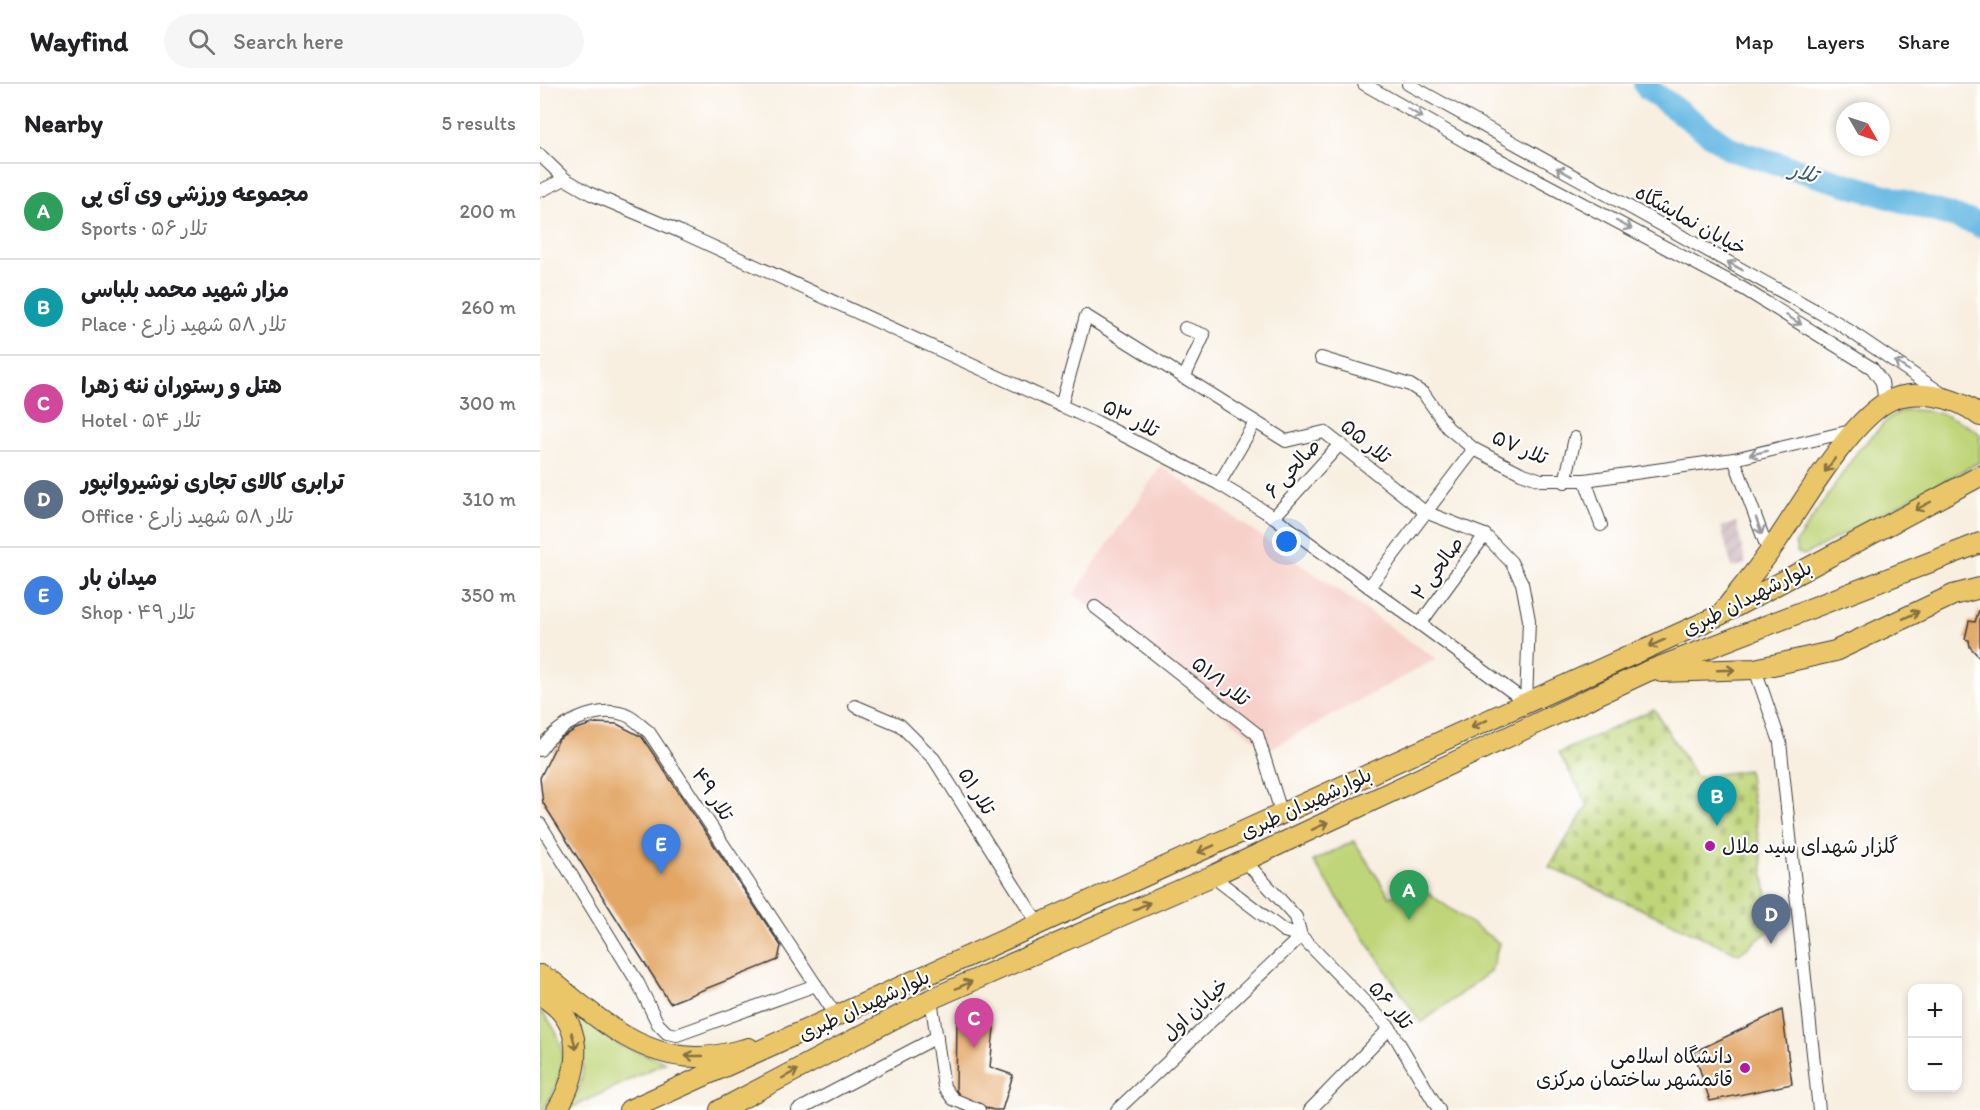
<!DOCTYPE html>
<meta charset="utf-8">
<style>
body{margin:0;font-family:Itim,"Playpen Sans Arabic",sans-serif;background:#f6f6f6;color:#202124}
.controls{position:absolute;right:18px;bottom:18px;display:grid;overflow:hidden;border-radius:12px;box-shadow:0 3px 9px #0003}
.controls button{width:54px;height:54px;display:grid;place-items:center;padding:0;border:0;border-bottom:2px solid #e0e0e0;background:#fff;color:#202124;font:30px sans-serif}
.compass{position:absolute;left:1296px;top:18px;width:54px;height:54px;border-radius:50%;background:#fff;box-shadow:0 3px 9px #0003;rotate:129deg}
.you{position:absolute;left:747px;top:458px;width:21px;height:21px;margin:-15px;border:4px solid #fff;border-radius:50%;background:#1a73e8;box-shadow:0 0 0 9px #1a73e833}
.badge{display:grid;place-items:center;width:39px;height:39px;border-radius:50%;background:#b5179e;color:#fff;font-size:20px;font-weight:700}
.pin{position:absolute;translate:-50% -50px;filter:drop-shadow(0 2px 3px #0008)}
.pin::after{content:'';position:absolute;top:32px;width:21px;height:18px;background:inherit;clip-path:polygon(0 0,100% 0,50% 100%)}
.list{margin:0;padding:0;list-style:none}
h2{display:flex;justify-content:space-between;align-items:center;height:78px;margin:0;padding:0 24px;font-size:26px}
h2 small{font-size:20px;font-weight:400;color:#757577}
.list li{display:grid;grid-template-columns:39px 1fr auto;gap:18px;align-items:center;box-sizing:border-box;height:96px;padding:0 24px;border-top:2px solid #e0e0e0}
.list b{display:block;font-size:22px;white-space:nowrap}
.list p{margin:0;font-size:20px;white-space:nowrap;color:#757577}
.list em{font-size:20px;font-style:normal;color:#757577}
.icon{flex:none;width:33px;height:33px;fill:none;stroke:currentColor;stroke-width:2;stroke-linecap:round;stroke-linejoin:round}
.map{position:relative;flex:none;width:1440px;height:1026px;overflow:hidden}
header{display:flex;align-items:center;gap:36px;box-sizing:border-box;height:84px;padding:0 30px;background:#fff;border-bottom:2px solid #e0e0e0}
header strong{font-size:28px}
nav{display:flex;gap:33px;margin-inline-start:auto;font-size:21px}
.search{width:420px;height:54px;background:#f6f6f6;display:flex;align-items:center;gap:15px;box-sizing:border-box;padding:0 21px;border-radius:33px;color:#757577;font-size:22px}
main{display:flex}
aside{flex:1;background:#fff}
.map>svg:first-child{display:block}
.built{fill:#f7d0ca}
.industrial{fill:url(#industrial-furrows)}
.grass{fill:#bfd579;stroke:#6e784a;stroke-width:1.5}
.cemetery{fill:url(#cemetery-stones);stroke:#6e784a;stroke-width:1.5}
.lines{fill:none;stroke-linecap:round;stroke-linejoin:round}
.river{stroke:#68b9e3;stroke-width:24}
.building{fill:#e3a665}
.minor-casing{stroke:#3d3c3a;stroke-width:14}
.trunk-casing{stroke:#3d3c3a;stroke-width:22}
.minor{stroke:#fff;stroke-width:12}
.trunk{stroke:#ebc669;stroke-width:20}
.oneway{stroke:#999}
.oneway2{stroke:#847142}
.poi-dot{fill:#b5179e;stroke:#fff;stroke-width:2}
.labels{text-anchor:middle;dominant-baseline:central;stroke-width:4.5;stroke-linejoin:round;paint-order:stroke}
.street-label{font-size:20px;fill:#1c1c1c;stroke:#fff}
.poi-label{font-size:20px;fill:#1c1c1c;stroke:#fff;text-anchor:start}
.water-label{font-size:21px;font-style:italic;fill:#3a5b6c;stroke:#fff}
</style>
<header>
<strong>Wayfind</strong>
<div class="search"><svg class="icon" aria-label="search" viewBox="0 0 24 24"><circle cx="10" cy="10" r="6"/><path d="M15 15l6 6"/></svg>Search here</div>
<nav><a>Map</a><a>Layers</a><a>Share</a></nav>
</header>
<main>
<aside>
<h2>Nearby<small>5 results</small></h2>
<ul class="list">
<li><span class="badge" style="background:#2e9e5b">A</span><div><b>مجموعه ورزشی وی آی پی</b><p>Sports · تلار ۵۶</p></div><em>200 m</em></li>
<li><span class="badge" style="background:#0f9aa8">B</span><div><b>مزار شهید محمد بلباسی</b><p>Place · تلار ۵۸ شهید زارع</p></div><em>260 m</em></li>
<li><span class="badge" style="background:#d1479c">C</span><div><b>هتل و رستوران ننه زهرا</b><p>Hotel · تلار ۵۴</p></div><em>300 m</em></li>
<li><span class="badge" style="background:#5c6f8a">D</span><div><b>ترابری کالای تجاری نوشیروانپور</b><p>Office · تلار ۵۸ شهید زارع</p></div><em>310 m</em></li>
<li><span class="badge" style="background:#3f7fe0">E</span><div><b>میدان بار</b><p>Shop · تلار ۴۹</p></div><em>350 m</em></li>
</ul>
</aside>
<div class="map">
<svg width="1440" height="1026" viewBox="0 0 1440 1026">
<defs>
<pattern id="industrial-furrows" width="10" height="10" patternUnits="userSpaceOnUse" patternTransform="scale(1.5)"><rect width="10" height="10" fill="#d2bec2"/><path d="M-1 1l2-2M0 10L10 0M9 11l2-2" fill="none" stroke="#b4a3a6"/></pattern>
<pattern id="cemetery-stones" width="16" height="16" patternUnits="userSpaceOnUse" patternTransform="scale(1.5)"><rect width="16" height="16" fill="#bfd579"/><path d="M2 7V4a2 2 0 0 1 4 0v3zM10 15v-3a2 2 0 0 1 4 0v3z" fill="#a4b668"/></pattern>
</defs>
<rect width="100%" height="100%" fill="#fff"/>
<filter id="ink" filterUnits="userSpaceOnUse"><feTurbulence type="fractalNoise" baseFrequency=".0167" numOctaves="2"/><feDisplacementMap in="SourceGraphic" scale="12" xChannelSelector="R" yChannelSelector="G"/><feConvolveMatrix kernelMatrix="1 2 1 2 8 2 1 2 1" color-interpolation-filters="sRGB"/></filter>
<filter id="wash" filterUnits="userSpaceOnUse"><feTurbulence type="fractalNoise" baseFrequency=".008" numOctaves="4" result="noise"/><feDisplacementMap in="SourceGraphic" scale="24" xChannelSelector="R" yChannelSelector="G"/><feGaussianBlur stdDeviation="1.35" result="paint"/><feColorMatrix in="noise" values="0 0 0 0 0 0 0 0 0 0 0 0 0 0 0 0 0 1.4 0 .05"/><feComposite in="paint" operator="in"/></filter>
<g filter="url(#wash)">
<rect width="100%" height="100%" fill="#f8efe1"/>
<path class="built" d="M621 382 896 575 728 666 534 510Z"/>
<path class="industrial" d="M1196 438 1206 480 1192 484 1181 443Z"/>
<g class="grass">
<path d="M1367 326C1395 325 1418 333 1440 350V378L1264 471 1258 469 1255 460 1317 368 1351 332Z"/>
<path d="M814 757 850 813 878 802 959 859 951 887 881 939 773 777Z"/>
<path d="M20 918 81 962 126 978 27 1026C57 984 38 960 20 918Z"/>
<path d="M0 926C32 960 27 989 3 1026H0Z"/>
</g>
<path class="cemetery" d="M1114 625 1156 693 1208 686 1232 845 1199 870 1009 783 1048 721 1019 669Z"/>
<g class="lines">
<path class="river" d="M1105 0 1108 5 1192 66 1436 139 1440 142"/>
</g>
<g id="blocks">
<g class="building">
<path d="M1440 523V574L1430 563 1429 556 1425 555 1429 537 1435 538Z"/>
<path d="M56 639 77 640 102 653 241 862 238 876 130 919 3 719 0 694 19 655 36 645Z"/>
<path d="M1242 926 1252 1000 1170 1017 1154 968Z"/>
<path d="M450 934 454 944 450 983 473 991 462 1026H453L421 1014 416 1006 417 936Z"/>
</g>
</g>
</g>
<g filter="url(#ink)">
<use href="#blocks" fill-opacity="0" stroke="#3d3c3a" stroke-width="1.5"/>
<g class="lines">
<defs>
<g id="minor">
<path d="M824 0 926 58 1204 205 1332 284 1342 298 1345 319"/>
<path d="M868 0 1298 239 1404 311"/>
<path d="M0 71 25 95 51 110 141 148 557 338 679 400 734 433 986 618"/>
<path d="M0 107 25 95"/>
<path d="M781 274 870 301 884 310 908 344 934 365 981 389 1001 396H1045L1194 375 1315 346"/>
<path d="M644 294 664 251 645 244"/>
<path d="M521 322 546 232 746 357 784 348 885 428 945 451 971 478 982 499 989 536 986 618"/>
<path d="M1194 375 1229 469"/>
<path d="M1045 396 1061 441"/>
<path d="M1025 398 1035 354"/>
<path d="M679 400 715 338"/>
<path d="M734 433 800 360"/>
<path d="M829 503 934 365"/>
<path d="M555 523 717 650 742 731"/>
<path d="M880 540 945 451"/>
<path d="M1215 585 1240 658 1279 1026"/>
<path d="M315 622 360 641 394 675 499 841"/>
<path d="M0 666C16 641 56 620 86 631 94 634 102 643 109 648L297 933"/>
<path d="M0 740 98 899 118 940 127 949 137 951 276 901"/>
<path d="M705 777 756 833 761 852"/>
<path d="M672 792 744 847 761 852 850 944 899 1026"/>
<path d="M391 915 404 1003 413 1015 439 1026"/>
<path d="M258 1026 397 953"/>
<path d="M577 1026 761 852"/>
<path d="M770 1026 850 944"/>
</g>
<g id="trunk">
<path d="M1185 525C1200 506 1216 487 1230 467 1259 426 1304 345 1345 319 1372 302 1418 313 1440 332"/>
<path d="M1121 588 1215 585 1295 567 1413 511 1440 504"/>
<path d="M0 891 12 897C55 932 97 972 155 973 173 974 192 968 209 964"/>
<path d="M0 911C47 937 41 986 17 1026"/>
<path d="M89 1026 1180 531 1440 392"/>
<path d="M180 1026 391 915 672 792 1106 588 1440 459"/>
</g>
</defs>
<use href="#minor" class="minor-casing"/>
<use href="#trunk" class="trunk-casing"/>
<use href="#minor" class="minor"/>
<use href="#trunk" class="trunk"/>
</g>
<defs><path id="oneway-shaft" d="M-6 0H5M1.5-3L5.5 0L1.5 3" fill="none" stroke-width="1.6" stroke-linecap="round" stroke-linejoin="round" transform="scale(1.5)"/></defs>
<g class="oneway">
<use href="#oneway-shaft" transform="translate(875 29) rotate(30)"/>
<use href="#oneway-shaft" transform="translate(1024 88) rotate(-151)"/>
<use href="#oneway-shaft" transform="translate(1084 141) rotate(28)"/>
<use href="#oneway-shaft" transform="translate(1195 182) rotate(-151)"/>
<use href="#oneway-shaft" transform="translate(1254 236) rotate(32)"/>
<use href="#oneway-shaft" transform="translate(1362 282) rotate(-146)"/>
<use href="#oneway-shaft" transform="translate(1218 369) rotate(167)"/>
<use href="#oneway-shaft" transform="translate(1219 442) rotate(70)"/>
</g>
<g class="oneway2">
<use href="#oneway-shaft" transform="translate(1290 381) rotate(127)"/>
<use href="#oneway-shaft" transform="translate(1383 422) rotate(152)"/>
<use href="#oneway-shaft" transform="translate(1371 531) rotate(-25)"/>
<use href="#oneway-shaft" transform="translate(1117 559) rotate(156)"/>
<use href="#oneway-shaft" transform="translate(1186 586) rotate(-2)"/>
<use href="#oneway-shaft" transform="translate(939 640) rotate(155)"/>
<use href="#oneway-shaft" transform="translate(780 742) rotate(-25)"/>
<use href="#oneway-shaft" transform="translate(666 765) rotate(156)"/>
<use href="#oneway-shaft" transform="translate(602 822) rotate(-24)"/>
<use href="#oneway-shaft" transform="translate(424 901) rotate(-24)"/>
<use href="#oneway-shaft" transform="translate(34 957) rotate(74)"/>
<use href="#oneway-shaft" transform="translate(154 972) rotate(-180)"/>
<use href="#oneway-shaft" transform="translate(250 990) rotate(-28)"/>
</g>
</g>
<g class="poi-dot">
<circle cx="1170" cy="762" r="6"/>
<circle cx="1205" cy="984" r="6"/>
</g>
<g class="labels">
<g class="street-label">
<text transform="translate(1151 136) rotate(29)">خیابان نمایشگاه</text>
<text transform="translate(591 334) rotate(27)">تلار ۵۳</text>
<text transform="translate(826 357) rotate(39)">تلار ۵۵</text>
<text transform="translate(980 363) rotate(23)">تلار ۵۷</text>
<text transform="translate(752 384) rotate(-48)">صالحی ۶</text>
<text transform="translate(897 484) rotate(-54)">صالحی ۲</text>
<text transform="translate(1207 514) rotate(-27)">بلوارشهیدان طبری</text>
<text transform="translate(681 597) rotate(38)">تلار ۵۱/۱</text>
<text transform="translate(437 707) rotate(58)">تلار ۵۱</text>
<text transform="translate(173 710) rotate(57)">تلار ۴۹</text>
<text transform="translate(766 719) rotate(-25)">بلوارشهیدان طبری</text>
<text transform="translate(324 921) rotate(-25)">بلوارشهیدان طبری</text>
<text transform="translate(851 921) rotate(50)">تلار ۵۶</text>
<text transform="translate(655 925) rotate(-43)">خیابان اول</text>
</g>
<g class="poi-label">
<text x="1182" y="762">گلزار شهدای سید ملال</text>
<text x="1193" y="972" text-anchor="end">دانشگاه اسلامی<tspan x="1193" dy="23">قائمشهر ساختمان مرکزی</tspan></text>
</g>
<g class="water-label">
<text transform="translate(1264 88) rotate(17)">تلار</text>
</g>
</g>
</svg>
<div class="controls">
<button>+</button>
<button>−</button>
</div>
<svg class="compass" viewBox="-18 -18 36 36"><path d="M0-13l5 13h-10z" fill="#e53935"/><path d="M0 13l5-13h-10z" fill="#757577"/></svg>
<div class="you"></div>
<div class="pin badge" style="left:869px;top:836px;background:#2e9e5b">A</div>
<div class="pin badge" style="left:1177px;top:742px;background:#0f9aa8">B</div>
<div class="pin badge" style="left:434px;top:964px;background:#d1479c">C</div>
<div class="pin badge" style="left:1231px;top:860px;background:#5c6f8a">D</div>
<div class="pin badge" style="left:121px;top:790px;background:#3f7fe0">E</div>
</div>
</main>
